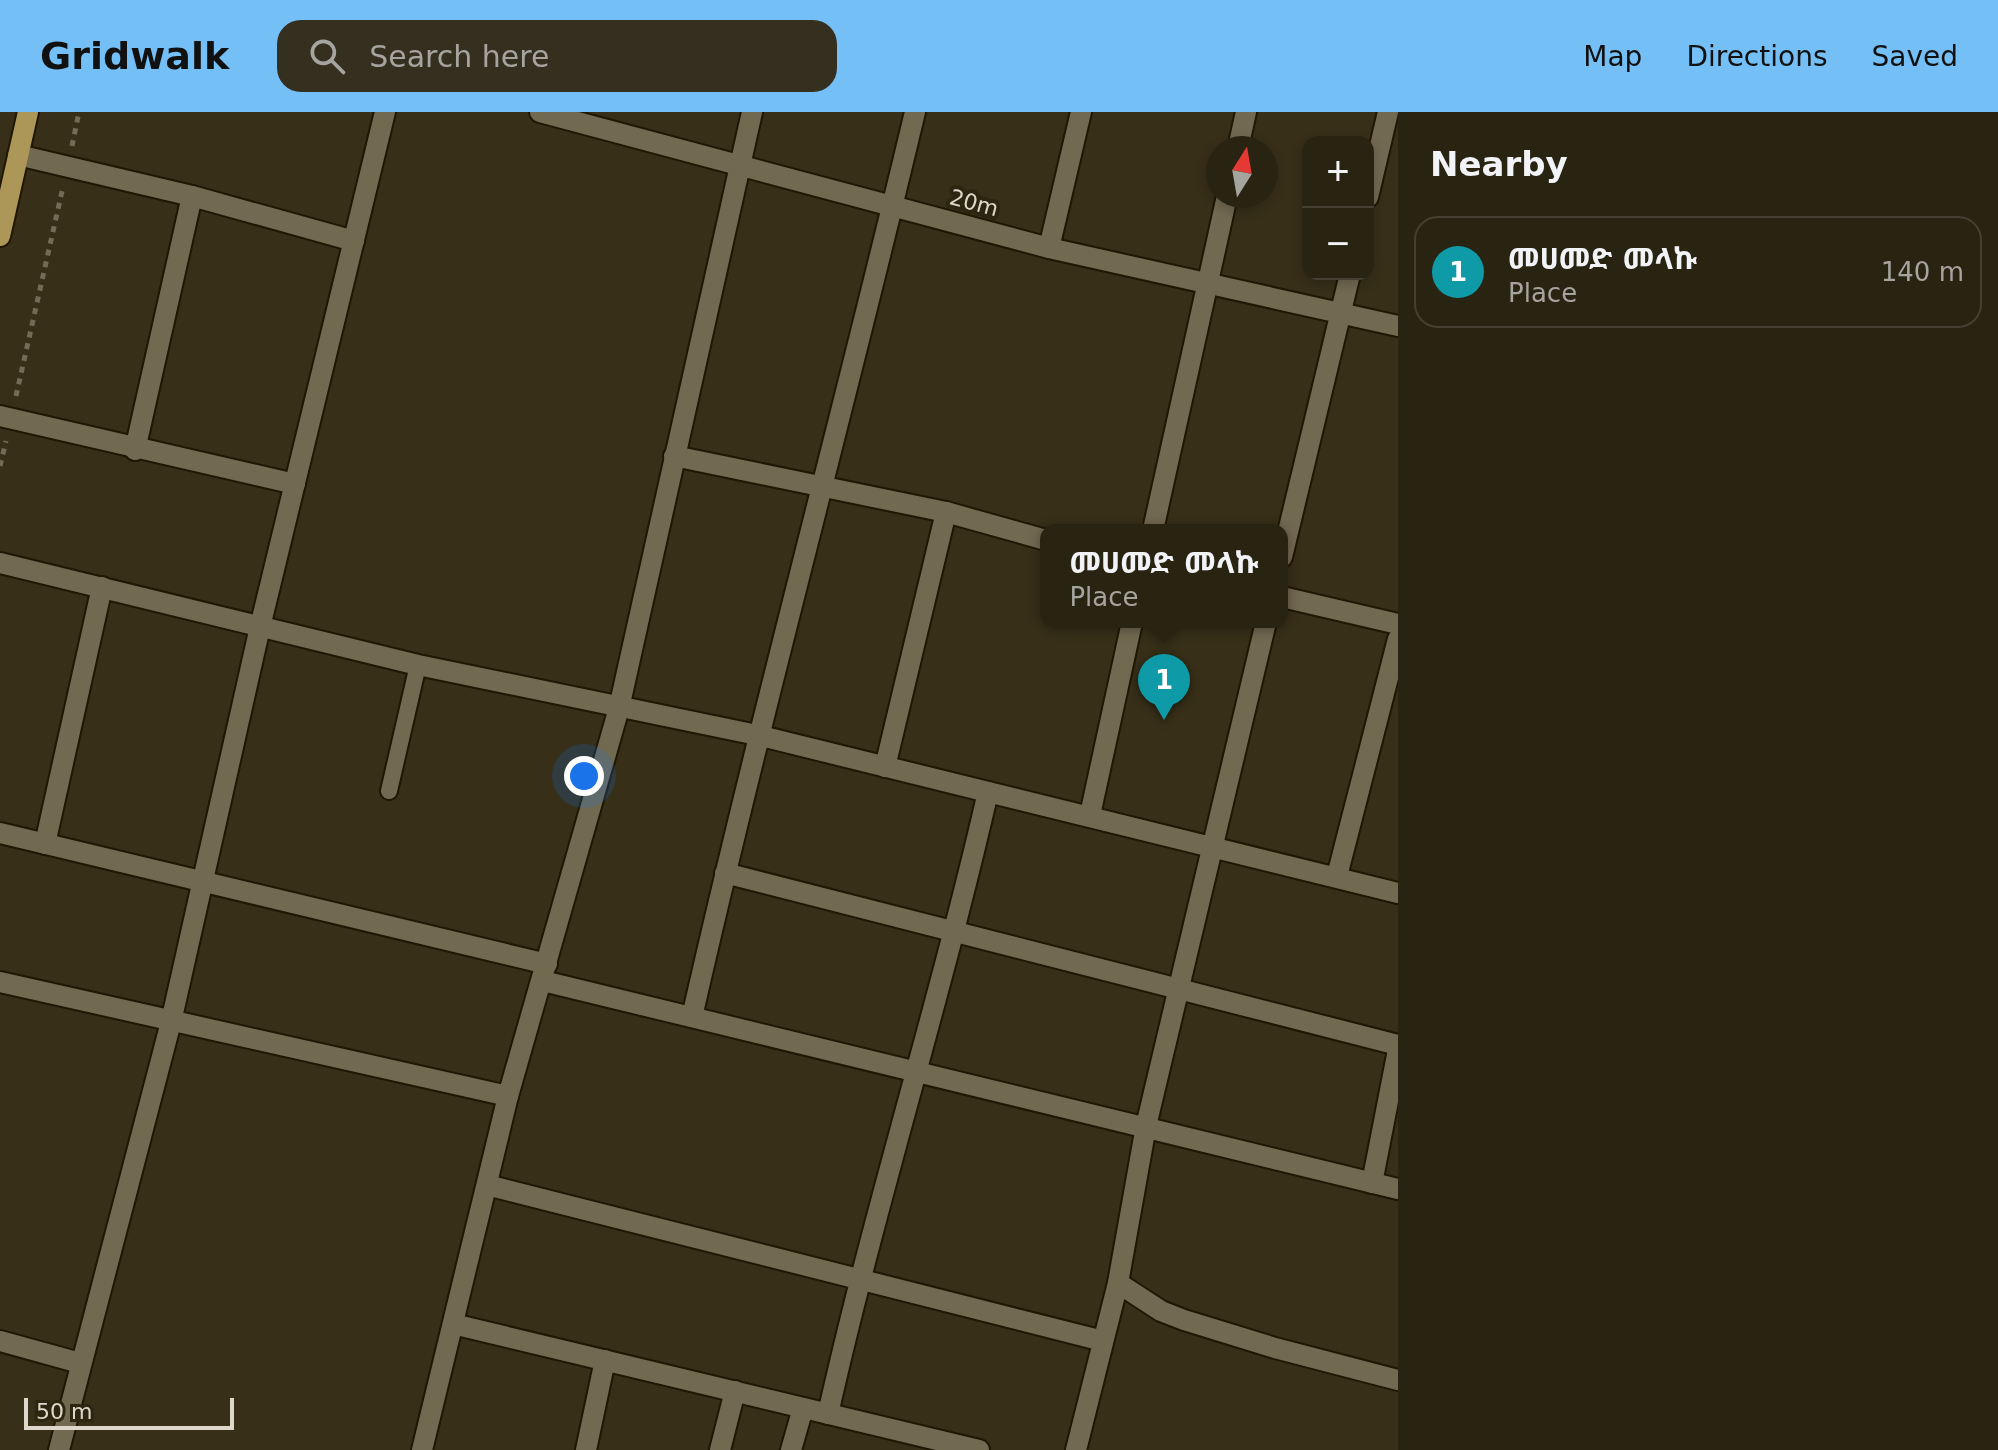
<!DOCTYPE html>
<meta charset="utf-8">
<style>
body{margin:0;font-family:"DejaVu Sans","Noto Sans Ethiopic",sans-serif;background:#352f20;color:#f1f3f6}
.controls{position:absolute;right:24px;top:24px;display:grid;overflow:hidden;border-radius:16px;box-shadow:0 4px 12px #0003}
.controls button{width:72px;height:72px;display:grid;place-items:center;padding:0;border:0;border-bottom:2px solid #454032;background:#292312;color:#f1f3f6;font:40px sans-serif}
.compass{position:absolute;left:1206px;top:24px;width:72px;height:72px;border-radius:50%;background:#292312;box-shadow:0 4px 12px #0003;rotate:11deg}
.scale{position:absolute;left:24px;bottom:20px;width:210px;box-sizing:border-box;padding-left:8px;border:4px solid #ddd8ca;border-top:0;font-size:22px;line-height:28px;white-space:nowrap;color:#ddd8ca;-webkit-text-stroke:6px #2d250f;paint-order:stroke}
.you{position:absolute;left:584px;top:664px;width:28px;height:28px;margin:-20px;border:6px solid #fff;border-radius:50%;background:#1a73e8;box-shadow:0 0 0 12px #1a73e833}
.badge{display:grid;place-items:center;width:52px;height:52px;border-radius:50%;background:#74c0f6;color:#fff;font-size:26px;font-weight:700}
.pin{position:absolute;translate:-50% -66px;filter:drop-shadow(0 2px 4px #0008)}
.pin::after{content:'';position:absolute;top:42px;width:28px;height:24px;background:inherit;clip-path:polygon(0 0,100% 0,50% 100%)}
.popup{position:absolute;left:1040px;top:412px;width:248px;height:104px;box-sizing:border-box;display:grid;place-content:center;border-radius:16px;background:#292312;filter:drop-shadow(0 2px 6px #0005);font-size:26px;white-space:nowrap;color:#a5a49f}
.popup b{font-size:30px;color:#f1f3f6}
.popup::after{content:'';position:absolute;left:50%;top:100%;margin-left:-16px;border:16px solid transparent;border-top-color:#292312}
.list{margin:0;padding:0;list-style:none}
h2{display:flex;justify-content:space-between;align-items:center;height:104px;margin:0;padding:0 32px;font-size:34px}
h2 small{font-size:26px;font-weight:400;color:#a5a49f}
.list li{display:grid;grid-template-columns:52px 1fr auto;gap:24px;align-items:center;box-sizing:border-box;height:112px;margin:0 16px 16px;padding:0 16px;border:2px solid #454032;border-radius:24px}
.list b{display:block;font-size:30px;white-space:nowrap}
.list p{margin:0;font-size:26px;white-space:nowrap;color:#a5a49f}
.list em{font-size:26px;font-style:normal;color:#a5a49f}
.icon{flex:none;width:44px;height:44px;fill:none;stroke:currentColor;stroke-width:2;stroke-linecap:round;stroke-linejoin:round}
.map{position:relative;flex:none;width:1398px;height:1338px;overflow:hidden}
header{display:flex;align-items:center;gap:48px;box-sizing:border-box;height:112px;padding:0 40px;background:#74c0f6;color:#111}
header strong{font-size:38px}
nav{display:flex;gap:44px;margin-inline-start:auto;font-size:28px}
.search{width:560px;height:72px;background:#352f20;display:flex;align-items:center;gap:20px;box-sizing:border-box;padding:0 28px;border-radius:24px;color:#a5a49f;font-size:30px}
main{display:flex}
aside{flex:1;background:#292312}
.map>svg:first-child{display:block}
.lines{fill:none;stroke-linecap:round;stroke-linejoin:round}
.service-casing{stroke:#1f1702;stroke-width:20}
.minor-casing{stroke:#1f1702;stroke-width:24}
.primary-casing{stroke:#1f1702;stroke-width:24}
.path{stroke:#726b57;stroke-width:5;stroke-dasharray:6 6;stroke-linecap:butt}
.service{stroke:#726951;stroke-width:16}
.minor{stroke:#726951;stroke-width:20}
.primary{stroke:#ad9758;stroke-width:20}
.labels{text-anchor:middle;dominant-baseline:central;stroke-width:8;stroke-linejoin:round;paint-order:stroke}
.street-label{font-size:22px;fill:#ddd8ca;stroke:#2d250f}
</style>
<header>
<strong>Gridwalk</strong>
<div class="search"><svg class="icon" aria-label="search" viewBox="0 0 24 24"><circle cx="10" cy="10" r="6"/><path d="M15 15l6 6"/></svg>Search here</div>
<nav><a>Map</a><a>Directions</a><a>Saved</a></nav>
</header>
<main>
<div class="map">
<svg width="1398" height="1338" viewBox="0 0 1398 1338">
<rect width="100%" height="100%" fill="#372f18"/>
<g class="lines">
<defs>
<path id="service" d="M389 679 418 553"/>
<g id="minor">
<path d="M540 0 1049 136 1398 214"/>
<path d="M1238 36 1246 0"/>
<path d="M18 43 192 84 354 129"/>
<path d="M1368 85 1388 0"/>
<path d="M1049 136 1081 0"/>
<path d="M0 304 295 372"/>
<path d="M135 338 192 84"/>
<path d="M674 344 946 400 1046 428"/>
<path d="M1153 418 1227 84"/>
<path d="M1282 445 1350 162"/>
<path d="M0 451 418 553 757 623 1398 781"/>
<path d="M1282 485 1398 512"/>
<path d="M885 655 946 400"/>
<path d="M1090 703 1132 510"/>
<path d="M0 721 547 852"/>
<path d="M45 732 102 475"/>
<path d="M725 761 1398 933"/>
<path d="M1337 764 1398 527"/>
<path d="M543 869 1398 1077"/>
<path d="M0 870 508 984"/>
<path d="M692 905C761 602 843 302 915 0"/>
<path d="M1372 1071 1398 938"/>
<path d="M487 1073 1103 1229"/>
<path d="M1118 1171 1161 1199 1184 1208 1275 1236 1398 1268"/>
<path d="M453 1212 979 1338"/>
<path d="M0 1229 80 1251"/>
<path d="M828 1302C875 1093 940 889 988 680"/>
<path d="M59 1338 171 910 260 515 385 0"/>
<path d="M422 1338 508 984 619 596 752 0"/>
<path d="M586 1338 605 1248"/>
<path d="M720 1338 735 1279"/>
<path d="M791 1338 803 1296"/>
<path d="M1076 1338 1118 1171 1146 1014 1266 510"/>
</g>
<path id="primary" d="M0 124 28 0"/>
</defs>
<use href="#service" class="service-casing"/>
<use href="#minor" class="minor-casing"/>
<use href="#primary" class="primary-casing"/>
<g class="path">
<path d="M72 34 79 0"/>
<path d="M16 284 63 75"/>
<path d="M0 354 6 329"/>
</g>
<use href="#service" class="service"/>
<use href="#minor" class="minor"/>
<use href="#primary" class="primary"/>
</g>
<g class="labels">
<g class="street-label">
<text transform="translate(974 91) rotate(15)">20m</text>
</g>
</g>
</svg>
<div class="controls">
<button>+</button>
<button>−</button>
</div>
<svg class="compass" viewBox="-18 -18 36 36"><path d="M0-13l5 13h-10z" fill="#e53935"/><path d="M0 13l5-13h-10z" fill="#a5a49f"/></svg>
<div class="scale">50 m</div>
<div class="you"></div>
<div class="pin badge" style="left:1164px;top:608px;background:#0f9aa8">1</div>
<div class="popup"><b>መሀመድ መላኩ</b>Place</div>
</div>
<aside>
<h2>Nearby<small></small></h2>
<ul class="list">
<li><span class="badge" style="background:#0f9aa8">1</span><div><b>መሀመድ መላኩ</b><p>Place</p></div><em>140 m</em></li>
</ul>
</aside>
</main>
